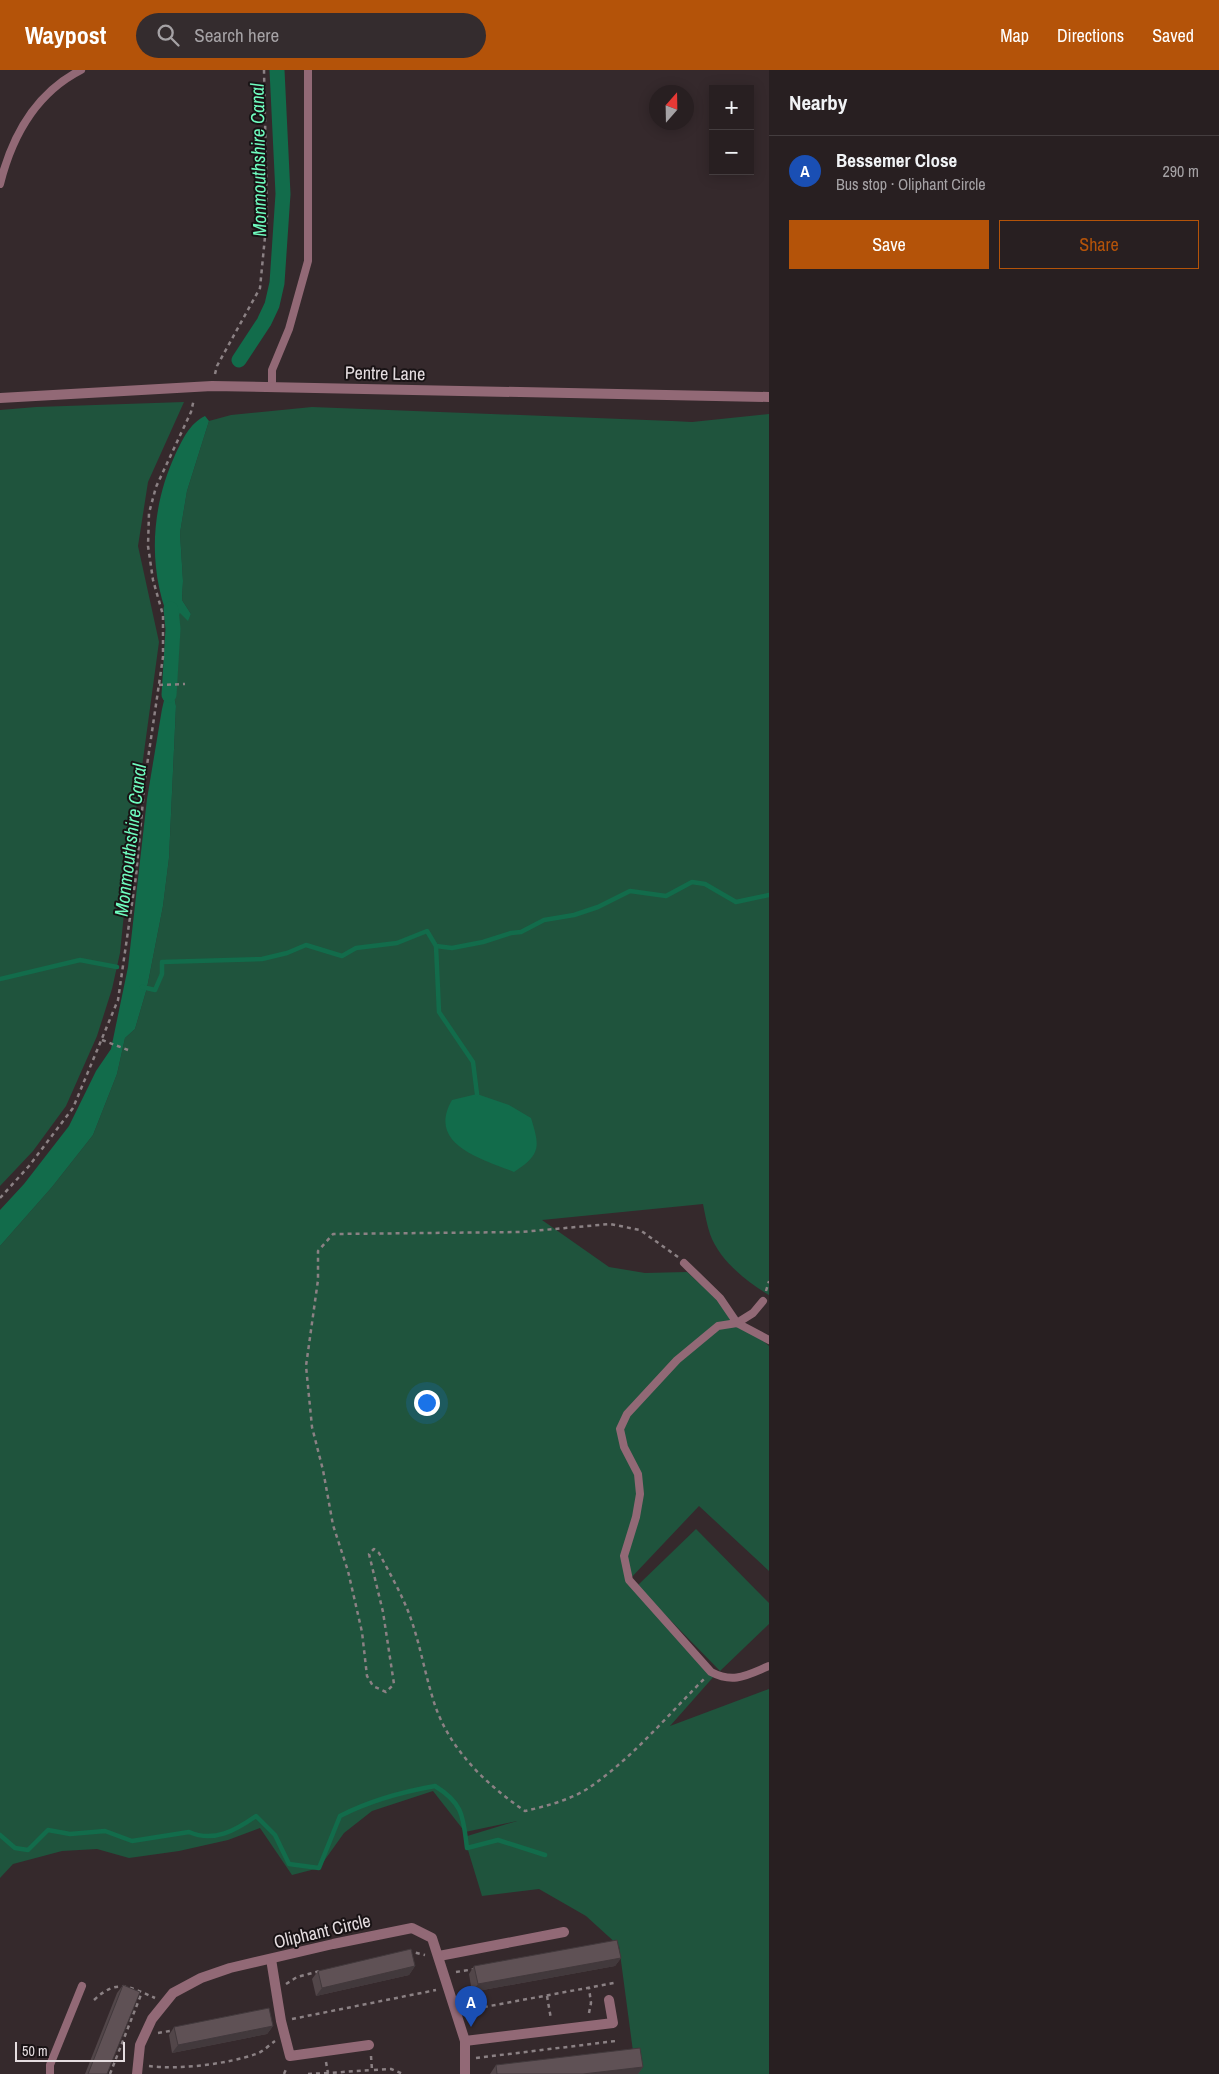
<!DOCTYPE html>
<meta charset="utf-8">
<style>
body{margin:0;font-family:"Archivo Narrow",sans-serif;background:#342c2e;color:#f1f3f6}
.controls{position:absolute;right:15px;top:15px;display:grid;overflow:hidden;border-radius:0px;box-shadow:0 2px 12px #0003}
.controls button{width:45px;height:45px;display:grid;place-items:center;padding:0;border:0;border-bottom:1px solid #443d3f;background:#281f21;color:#f1f3f6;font:25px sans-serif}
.compass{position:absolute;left:649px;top:15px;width:45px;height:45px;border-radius:50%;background:#281f21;box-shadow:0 2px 12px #0003;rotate:20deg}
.scale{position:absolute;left:15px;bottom:12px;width:110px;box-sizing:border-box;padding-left:5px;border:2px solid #e5dde0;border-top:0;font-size:14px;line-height:18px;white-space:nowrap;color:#e5dde0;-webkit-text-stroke:4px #191315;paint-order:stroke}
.you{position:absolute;left:426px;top:1332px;width:18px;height:18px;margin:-12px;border:4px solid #fff;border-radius:50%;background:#1a73e8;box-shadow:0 0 0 8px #1a73e833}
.badge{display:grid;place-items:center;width:32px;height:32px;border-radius:50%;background:#b45309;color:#fff;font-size:16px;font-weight:700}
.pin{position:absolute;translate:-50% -41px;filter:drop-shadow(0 1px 2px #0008)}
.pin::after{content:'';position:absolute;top:26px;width:18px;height:15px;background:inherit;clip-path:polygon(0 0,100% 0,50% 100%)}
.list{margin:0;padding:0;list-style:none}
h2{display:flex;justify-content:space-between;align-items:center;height:65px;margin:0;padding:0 20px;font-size:21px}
h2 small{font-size:16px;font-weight:400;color:#a5a2a5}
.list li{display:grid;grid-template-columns:32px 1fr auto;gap:15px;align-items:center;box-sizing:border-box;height:70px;padding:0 20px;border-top:1px solid #443d3f}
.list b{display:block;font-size:19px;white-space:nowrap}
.list p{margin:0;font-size:16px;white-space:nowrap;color:#a5a2a5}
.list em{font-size:16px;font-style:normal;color:#a5a2a5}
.actions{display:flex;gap:10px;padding:15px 20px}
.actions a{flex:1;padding:11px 0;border:1px solid #b45309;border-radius:0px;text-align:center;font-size:18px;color:#b45309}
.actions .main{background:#b45309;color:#fff}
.icon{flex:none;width:28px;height:28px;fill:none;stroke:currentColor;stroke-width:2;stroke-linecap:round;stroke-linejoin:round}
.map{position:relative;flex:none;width:769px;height:2004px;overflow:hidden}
header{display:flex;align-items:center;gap:30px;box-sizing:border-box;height:70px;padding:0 25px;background:#b45309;color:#fff}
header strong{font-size:24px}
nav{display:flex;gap:28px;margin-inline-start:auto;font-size:18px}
.search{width:350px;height:45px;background:#342c2e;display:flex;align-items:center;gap:12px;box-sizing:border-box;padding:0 18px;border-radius:28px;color:#a5a2a5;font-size:19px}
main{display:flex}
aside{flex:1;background:#281f21}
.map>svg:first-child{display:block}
.green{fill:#1f543d}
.water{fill:#126c4b}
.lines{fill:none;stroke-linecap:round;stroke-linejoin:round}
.stream{stroke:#126c4b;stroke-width:4.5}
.canal{stroke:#126c4b;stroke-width:15}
.path{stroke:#8b8184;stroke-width:2.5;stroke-dasharray:4 4;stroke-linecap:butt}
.service{stroke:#926976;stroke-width:8}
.minor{stroke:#926976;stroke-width:10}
.wall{fill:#524649}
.shaded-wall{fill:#42393c}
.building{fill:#5f5155;stroke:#42393c}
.labels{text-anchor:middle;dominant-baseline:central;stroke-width:4;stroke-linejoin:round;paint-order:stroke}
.street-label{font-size:18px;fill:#e5dde0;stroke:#191315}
.water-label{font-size:19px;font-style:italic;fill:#6ffdbf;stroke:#191315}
</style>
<header>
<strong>Waypost</strong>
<div class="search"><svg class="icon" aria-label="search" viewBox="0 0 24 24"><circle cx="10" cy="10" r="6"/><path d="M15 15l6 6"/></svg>Search here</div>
<nav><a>Map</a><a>Directions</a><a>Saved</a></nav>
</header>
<main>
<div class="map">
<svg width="769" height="2004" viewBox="0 0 769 2004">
<rect width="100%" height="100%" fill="#35292c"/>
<g class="green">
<path d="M184 332 148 412 138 476 159 572 130 785 120 883 112 919 97 966 66 1036 33 1081 0 1116V340L36 337Z"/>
<path d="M312 337 672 351 692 352 769 344V1225C747 1212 719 1190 710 1164 707 1155 705 1144 703 1134L542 1150 609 1197 645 1203 687 1202 769 1276V1501L699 1436 629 1510 716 1604 670 1656 769 1619V2004H636L619 1876 586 1846 539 1819 482 1826 464 1767 517 1751 465 1762 433 1721 372 1741 344 1763 319 1798 292 1805 260 1758 228 1770 179 1781 129 1788 97 1779 62 1781 13 1794 0 1808V1176L52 1117 93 1065 117 1004 125 968 135 959 147 918 163 836 169 788 176 636 170 605 173 559 180 542 188 550 191 544 182 530 183 511 180 463 187 421 209 351 231 345Z"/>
<path d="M696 1459 769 1533V1554L720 1601 637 1516Z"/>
</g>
<g class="water">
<path d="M205 346 209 351 187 421 180 463 183 511 182 530 191 544 188 551 180 543 173 559C147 503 150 440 175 385 183 369 189 354 205 346Z"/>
<path d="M170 605 176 636 169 788 163 836 147 918 135 959 125 968 117 1004 93 1065 52 1117 0 1176V1140L24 1114 69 1056 96 1001 111 979 128 897 147 729 162 639Z"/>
<path d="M477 1024 509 1035 531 1048C540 1077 541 1084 514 1102 483 1089 426 1075 452 1030Z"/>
</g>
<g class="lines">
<g class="stream">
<path d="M436 876 452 878 483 872 511 863 521 862 544 850 574 845 598 837 630 821 666 826 692 812 705 814 736 832 769 825"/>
<path d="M0 909 80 890 117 897"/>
<path d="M142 917 155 920 162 904V892L262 889 287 883 306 875 342 886 356 878 397 873 427 861 436 876 439 942 473 992 477 1024"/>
<path d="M0 1765 15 1778 28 1780 48 1760 70 1764 105 1761 132 1771 189 1762C214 1773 236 1760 256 1746L275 1765 289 1794 319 1798 340 1746C371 1730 401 1722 435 1716 464 1734 463 1747 467 1778L498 1770 545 1785"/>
</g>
<g class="canal">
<path d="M239 290 264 252 272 235 277 213 283 124 277 0"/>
<path d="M169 625 173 559 171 539"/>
</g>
<g class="path">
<path d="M215 304 217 296 260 218 267 146 264 0"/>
<path d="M159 615 185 614"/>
<path d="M102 970 128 980"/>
<path d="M0 1128 29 1096 73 1038 118 930 136 806 145 709 163 587V545L153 510 148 476 149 443 156 417 191 342 194 329"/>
<path d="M678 1187 640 1160 610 1154 521 1162 333 1164 318 1181V1210L306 1296 312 1357 323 1400 333 1455 348 1501 362 1562 367 1606 373 1616 386 1622 394 1614 383 1542 369 1484 374 1479 379 1483C389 1502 400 1521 408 1541 419 1569 424 1600 433 1629 447 1677 485 1714 525 1741 547 1736 574 1729 593 1715 635 1685 668 1645 704 1609"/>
<path d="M766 1221 769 1211"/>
<path d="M408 1881 425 1885"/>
<path d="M456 1902 475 1899"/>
<path d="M286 1914 297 1907 320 1901"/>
<path d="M547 1926 551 1949"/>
<path d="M94 1930C117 1908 130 1917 155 1928"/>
<path d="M468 1940 614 1913"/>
<path d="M589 1943 591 1933 589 1918"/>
<path d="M292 1949 436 1920"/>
<path d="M158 1963 175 1960"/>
<path d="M371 1986 372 2000 391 1999 403 2004"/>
<path d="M476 1988 616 1971"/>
<path d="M326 1992 328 2003 372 2000"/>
<path d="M149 1996C179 2000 227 1994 256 1984 263 1982 269 1975 275 1971"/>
<path d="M110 2004 142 1922"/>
<path d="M284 2004 287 1997"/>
<path d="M308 2004 328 2003"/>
</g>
<g class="service">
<path d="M0 114C12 66 36 23 81 0"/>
<path d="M272 317V300L289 259 308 191V0"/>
<path d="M684 1193 720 1228 737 1253 753 1243 763 1231"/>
<path d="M769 1270 737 1253 718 1256 677 1290 627 1344 620 1359 624 1377 638 1404 640 1424 636 1447 624 1486 629 1510 711 1602C734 1614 747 1605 769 1596"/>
<path d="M50 2004V1995L82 1916"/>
</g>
<g class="minor">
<path d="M0 328 212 316 769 327"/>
<path d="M439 1886 564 1862"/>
<path d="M271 1889 281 1951 290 1986 369 1975"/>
<path d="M465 1971 613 1953 609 1930"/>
<path d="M137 2004 140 1975 152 1949 173 1923 201 1908 230 1898 333 1874 412 1858 432 1868 465 1971V2004"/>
</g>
</g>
<g class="wall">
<path d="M621 1888 615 1896 472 1922 469 1904 474 1896Z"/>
<path d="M415 1896 409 1905 316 1926 312 1909 318 1901Z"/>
<path d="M123 1915 107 2004H85L117 1923Z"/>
<path d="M273 1956 267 1964 172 1983 169 1965 174 1957Z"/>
<path d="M496 1995 643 1997 638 2004H490Z"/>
</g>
<g class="shaded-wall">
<path d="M621 1888 615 1896 472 1922 478 1914Z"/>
<path d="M415 1896 409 1905 316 1926 322 1918Z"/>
<path d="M273 1956 267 1964 172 1983 178 1975Z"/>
<path d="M643 1997 638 2004H583Z"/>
</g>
<g class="building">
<path d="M617 1870 621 1888 478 1914 474 1896Z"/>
<path d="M411 1879 415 1896 322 1918 318 1901Z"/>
<path d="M123 1915 140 1922 107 2004H88Z"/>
<path d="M269 1938 273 1956 178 1975 174 1957Z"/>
<path d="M640 1978 643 1997 583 2004H497L496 1995Z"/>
</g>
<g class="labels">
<g class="street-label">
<text transform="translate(385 303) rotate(1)">Pentre Lane</text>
<text transform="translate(322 1861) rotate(-13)">Oliphant Circle</text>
</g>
<g class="water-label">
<text transform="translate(258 90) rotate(-91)">Monmouthshire Canal</text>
<text transform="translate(130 770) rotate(-83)">Monmouthshire Canal</text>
</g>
</g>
</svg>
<div class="controls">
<button>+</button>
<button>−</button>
</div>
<svg class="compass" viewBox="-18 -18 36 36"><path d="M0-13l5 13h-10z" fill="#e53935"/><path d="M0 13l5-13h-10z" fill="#a5a2a5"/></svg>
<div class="scale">50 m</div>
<div class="you"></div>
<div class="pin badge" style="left:471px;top:1957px;background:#1a4fb4">A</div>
</div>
<aside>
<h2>Nearby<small></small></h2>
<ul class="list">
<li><span class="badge" style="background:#1a4fb4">A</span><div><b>Bessemer Close</b><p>Bus stop · Oliphant Circle</p></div><em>290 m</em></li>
</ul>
<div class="actions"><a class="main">Save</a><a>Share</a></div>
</aside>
</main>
